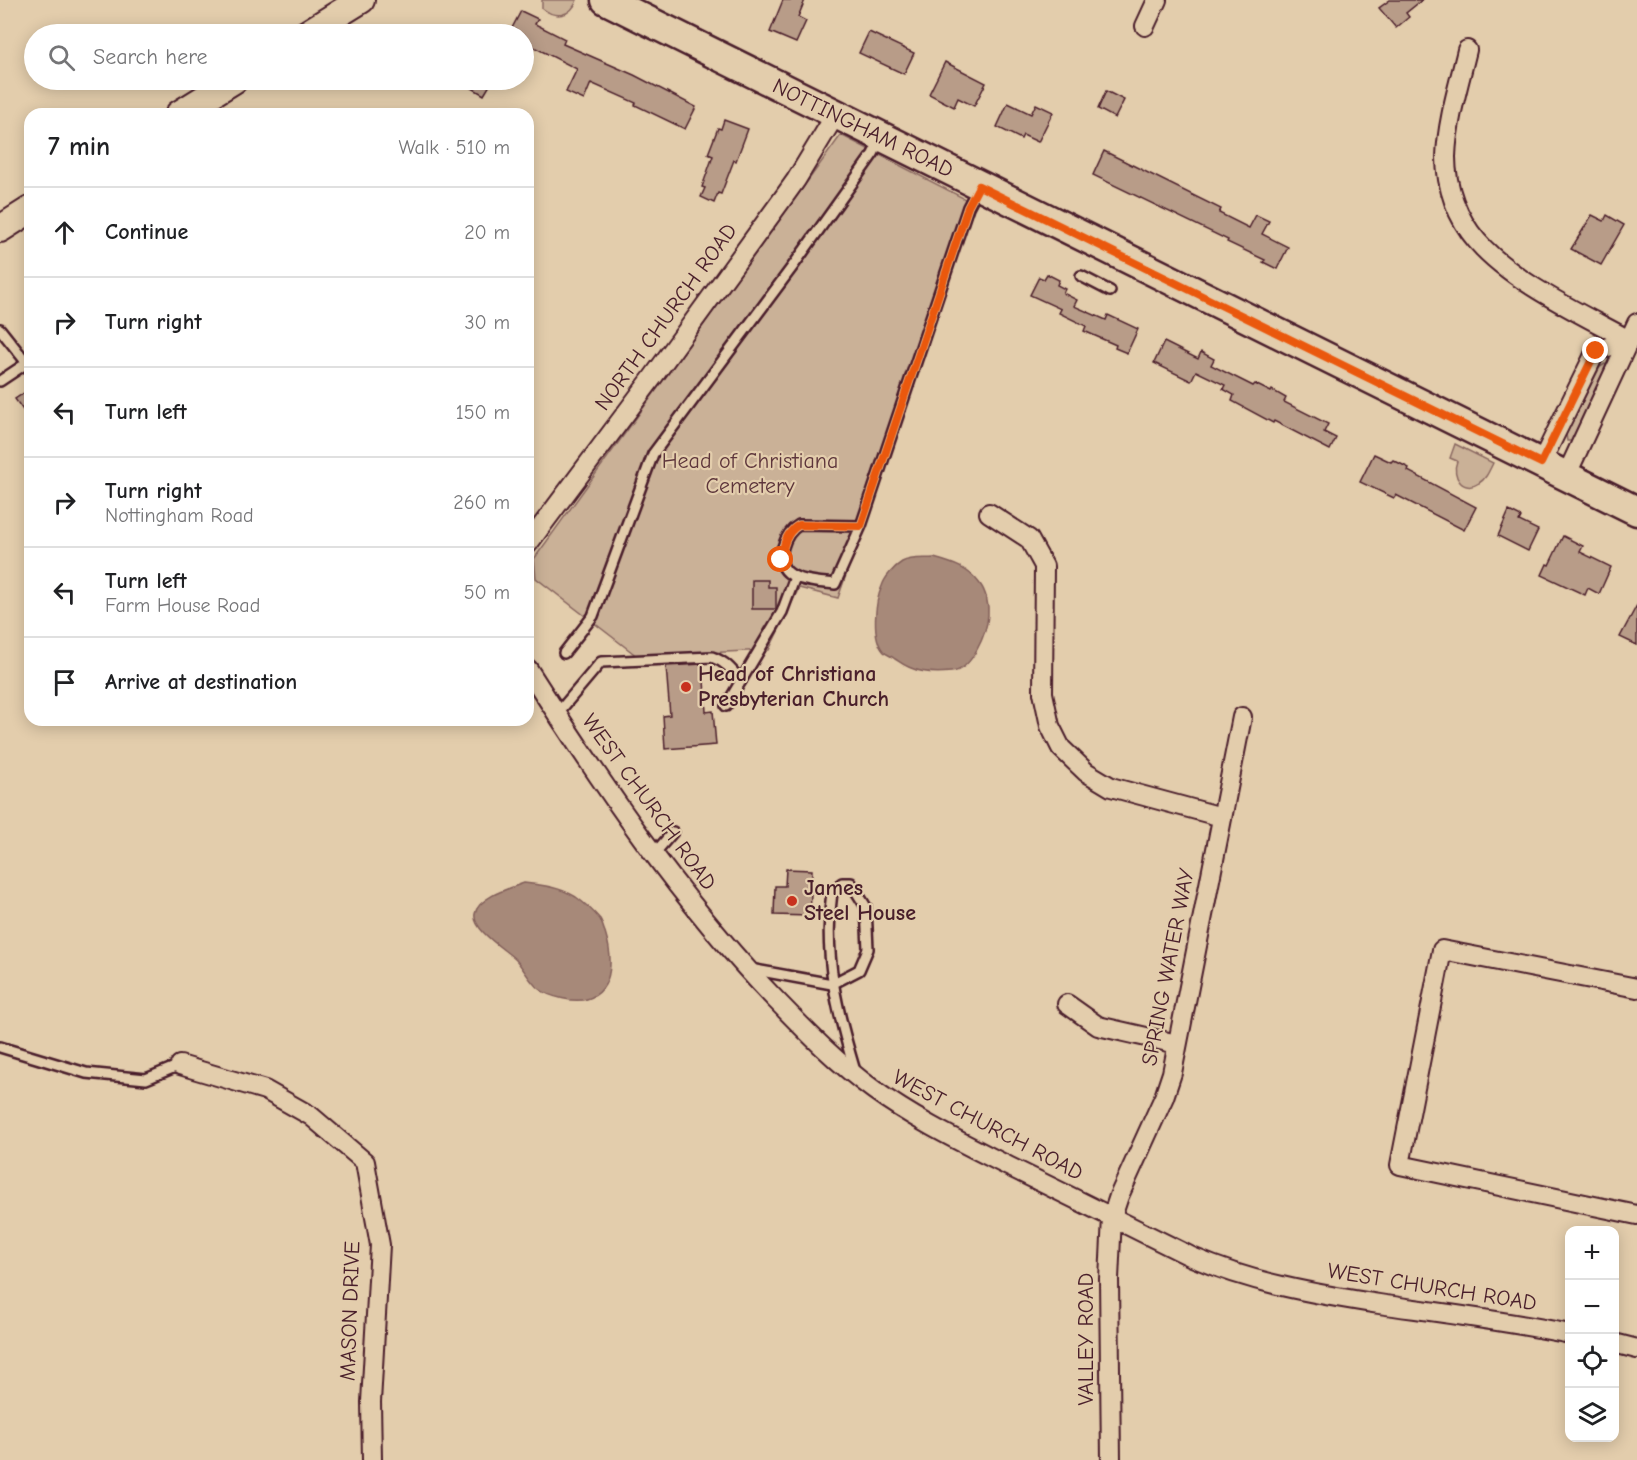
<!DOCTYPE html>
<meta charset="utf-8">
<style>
body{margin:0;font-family:"Comic Neue",sans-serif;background:#f2f2f2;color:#202124}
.controls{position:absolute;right:18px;bottom:18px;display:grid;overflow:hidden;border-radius:12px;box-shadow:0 3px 15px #0003}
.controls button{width:54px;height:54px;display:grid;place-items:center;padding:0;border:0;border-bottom:2px solid #e0e0e0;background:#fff;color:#202124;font:30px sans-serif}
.stop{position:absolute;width:18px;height:18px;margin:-14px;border:4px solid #ea580c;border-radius:50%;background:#fff}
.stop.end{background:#ea580c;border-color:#fff;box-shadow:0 2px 6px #0008}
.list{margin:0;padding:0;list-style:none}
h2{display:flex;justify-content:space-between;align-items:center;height:78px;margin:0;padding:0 24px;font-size:26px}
h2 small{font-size:20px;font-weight:400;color:#757577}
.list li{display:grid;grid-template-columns:39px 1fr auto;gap:18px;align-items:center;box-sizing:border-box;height:90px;padding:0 24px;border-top:2px solid #e0e0e0}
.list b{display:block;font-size:22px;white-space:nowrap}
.list p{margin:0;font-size:20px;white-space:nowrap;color:#757577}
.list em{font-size:20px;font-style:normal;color:#757577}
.icon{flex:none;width:33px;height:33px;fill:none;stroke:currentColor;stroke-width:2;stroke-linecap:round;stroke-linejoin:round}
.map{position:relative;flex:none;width:1637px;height:1460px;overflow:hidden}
.search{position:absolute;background:#fff;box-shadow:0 3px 15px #0003;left:24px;top:24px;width:510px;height:66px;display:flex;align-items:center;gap:15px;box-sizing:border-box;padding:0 21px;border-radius:33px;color:#757577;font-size:22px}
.panel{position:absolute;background:#fff;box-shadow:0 3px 15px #0003;left:24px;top:108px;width:510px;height:618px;border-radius:18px}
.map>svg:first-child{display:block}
.green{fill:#cab197;stroke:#8a6861;stroke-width:1.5}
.water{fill:#a78979;stroke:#825f5a;stroke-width:1.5}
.building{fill:#b89c88;stroke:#4a1f2b;stroke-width:1.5}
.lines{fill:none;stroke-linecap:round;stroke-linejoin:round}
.lane-casing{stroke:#4a1f2b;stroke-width:14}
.street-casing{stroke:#4a1f2b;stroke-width:22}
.secondary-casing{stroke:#4a1f2b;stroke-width:30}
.primary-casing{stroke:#4a1f2b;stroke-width:33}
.lane{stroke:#e3cdac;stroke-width:9}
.street{stroke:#e3cdac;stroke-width:18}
.secondary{stroke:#e3cdac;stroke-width:26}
.primary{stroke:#e3cdac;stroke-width:28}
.route{stroke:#ea580c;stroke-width:8}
.poi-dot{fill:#c8321e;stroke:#e3cdac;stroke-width:2}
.labels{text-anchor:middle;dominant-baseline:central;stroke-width:4.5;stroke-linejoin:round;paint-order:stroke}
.street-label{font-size:22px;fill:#4a1f2b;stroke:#e3cdac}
.park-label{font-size:22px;fill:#5d353b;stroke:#e3cdac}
.poi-label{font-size:22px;font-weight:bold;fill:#4a1f2b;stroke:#e3cdac;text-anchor:start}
</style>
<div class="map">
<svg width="1637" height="1460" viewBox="0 0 1637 1460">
<rect width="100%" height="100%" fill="#e3cdac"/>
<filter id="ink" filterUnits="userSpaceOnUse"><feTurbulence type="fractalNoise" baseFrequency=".0167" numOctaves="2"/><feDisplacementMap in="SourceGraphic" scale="12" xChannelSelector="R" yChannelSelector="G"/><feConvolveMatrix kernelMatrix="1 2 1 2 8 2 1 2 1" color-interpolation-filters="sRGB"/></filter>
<g filter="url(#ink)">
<g class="green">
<path d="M542 0H577C571 17 555 19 542 8Z"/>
<path d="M841 135 975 204 838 598 799 588 769 650 637 656 536 578 534 559Z"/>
<path d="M1605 364 1608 366 1574 439 1572 441H1567L1566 434 1600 367Z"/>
<path d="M1455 444 1493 463C1489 471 1486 479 1479 483 1463 494 1451 476 1457 461L1450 458Z"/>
</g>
<g class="water">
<path d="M934 558C952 563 969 568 980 584 986 592 989 605 988 615 987 632 972 671 951 672 940 673 922 673 911 668 905 666 900 662 895 659 892 656 887 655 884 652 871 638 875 602 882 586 885 577 894 567 902 562 911 557 924 559 934 558Z"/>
<path d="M524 883C542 885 560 887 576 897 583 902 594 912 600 919 602 922 603 928 605 932 612 954 616 990 587 999 575 1003 549 997 539 989 530 982 524 969 516 960 506 950 472 930 475 914 478 897 510 888 524 883Z"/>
</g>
<g class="building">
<path d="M783 0H805L798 17 806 21 796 43 770 32Z"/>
<path d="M1390 0H1422L1406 13 1409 17 1396 28 1379 8Z"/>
<path d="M521 11 538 19 535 24 565 39 563 44 634 75 696 107 685 129 635 105 636 103 591 83 584 100 566 92 577 69 524 42V34H512L515 29 512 28Z"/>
<path d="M869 32 914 53 904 74 859 53Z"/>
<path d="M945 62 986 83 974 106 958 98 954 107 929 94Z"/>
<path d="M477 80H493L484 95 472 88Z"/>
<path d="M1106 91 1124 100 1115 118 1098 109Z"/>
<path d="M1008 103 1031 114 1036 104 1053 112 1038 142 1023 135 1021 139 997 127Z"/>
<path d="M724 120 748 129 736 161 734 160 721 194 718 193 714 203 701 197 705 188 702 187 713 156 708 154 718 128 721 129Z"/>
<path d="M1104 151 1221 209 1219 213 1249 228 1256 215 1269 221 1262 234 1288 247 1277 269 1263 262 1265 260 1227 242 1228 240 1093 175Z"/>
<path d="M1592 215 1604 221 1607 215 1624 225 1601 265 1571 249Z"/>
<path d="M1047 274 1059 280 1057 285 1065 289 1063 293 1077 300 1074 306 1106 320 1108 315 1138 329 1127 353 1115 348 1116 345 1084 331 1086 326 1059 313 1061 309 1030 295 1039 277 1044 279Z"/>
<path d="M1164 342 1198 359 1201 352 1214 359 1211 365 1253 386 1255 384 1271 392 1272 390 1286 398 1284 402 1328 424 1324 432 1336 438 1330 450 1274 421 1273 423 1232 401 1234 395 1223 389 1225 385 1196 371 1191 381 1154 363Z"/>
<path d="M30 389V420L15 399Z"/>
<path d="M1374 454 1391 462 1393 460 1409 468 1408 471 1476 507 1464 530 1396 495 1394 498 1360 482Z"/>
<path d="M1509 511 1521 517 1519 521 1538 530 1528 551 1498 536Z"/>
<path d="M1563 536 1583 546 1580 552 1611 567 1599 594 1588 588 1585 595 1542 575 1547 564 1549 565Z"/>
<path d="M752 580H768V587H776V609H752Z"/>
<path d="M1637 605V645L1620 637Z"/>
<path d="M703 664 706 712 713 711 716 745 665 749 663 716 670 715 666 666Z"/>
<path d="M786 869 812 870 810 916 774 915 775 886H785Z"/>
</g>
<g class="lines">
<defs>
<g id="lane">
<path d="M1081 276 1110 291"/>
<path d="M0 329 27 363 0 381"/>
<path d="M861 526 835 584C812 581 773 582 783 547 786 537 790 530 799 525L861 526 968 207 978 188"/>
<path d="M564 653 593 616 653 454 793 266 873 154 881 138"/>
<path d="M726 706 782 612 795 577"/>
<path d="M557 714 601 662 712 657C726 662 732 670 741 681"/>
<path d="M654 854 673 832"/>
<path d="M750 969 832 984 859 970 868 949 866 907 851 883H842L832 892C823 955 837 1011 855 1071"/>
<path d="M0 1047 86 1073 146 1079 180 1065"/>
</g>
<g id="street">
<path d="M1145 26 1157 0"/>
<path d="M1467 50C1459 84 1447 122 1446 157 1446 187 1457 218 1477 241 1512 282 1582 314 1629 340"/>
<path d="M1541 463 1596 351 1629 340"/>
<path d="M1566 476 1637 323"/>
<path d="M989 513 1029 539 1044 566 1043 693 1050 726 1061 748 1086 772 1111 787 1222 817"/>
<path d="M528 544 653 377 781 201 796 180 836 114"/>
<path d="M528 669C602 785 680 900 776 1000 807 1032 838 1064 874 1090 915 1120 963 1143 1008 1166 1070 1196 1131 1227 1192 1257 1252 1283 1315 1294 1379 1304 1442 1313 1506 1321 1570 1334"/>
<path d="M1637 988 1442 950 1400 1165 1637 1215"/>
<path d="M1067 1004 1098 1026 1177 1044"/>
<path d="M180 1065 265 1090 311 1116 365 1162 380 1245 371 1402 372 1460"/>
<path d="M1614 1343 1637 1349"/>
<path d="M1111 1460 1109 1279 1112 1217 1119 1196 1164 1097 1172 1073 1242 717"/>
</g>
<g id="secondary">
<path d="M306 34 361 0"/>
<path d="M179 114 234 80"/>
<path d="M0 229 30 210"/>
</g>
<path id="primary" d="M606 0 1637 511"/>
</defs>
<use href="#lane" class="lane-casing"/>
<use href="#street" class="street-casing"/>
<use href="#secondary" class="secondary-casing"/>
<use href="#primary" class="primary-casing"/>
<use href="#lane" class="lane"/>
<use href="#street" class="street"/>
<use href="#secondary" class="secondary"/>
<use href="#primary" class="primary"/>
</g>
</g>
<g class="lines" filter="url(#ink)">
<path class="route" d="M781 560C783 546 786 532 799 525L861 526 968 207 979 186 1541 463 1596 351"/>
</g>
<g class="poi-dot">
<circle cx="686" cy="687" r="6"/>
<circle cx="792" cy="901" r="6"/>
</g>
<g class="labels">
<g class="street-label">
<text transform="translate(863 128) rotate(26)">NOTTINGHAM ROAD</text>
<text transform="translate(666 317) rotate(-54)">NORTH CHURCH ROAD</text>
<text transform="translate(649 802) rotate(54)">WEST CHURCH ROAD</text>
<text transform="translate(1168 967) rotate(-79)">SPRING WATER WAY</text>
<text transform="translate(988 1125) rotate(28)">WEST CHURCH ROAD</text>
<text transform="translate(1432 1287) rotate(9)">WEST CHURCH ROAD</text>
<text transform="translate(350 1311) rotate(-88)">MASON DRIVE</text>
<text transform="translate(1086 1339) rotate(-90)">VALLEY ROAD</text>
</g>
<g class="park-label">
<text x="750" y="461">Head of Christiana<tspan x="750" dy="25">Cemetery</tspan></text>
</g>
<g class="poi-label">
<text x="698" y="674">Head of Christiana<tspan x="698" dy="25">Presbyterian Church</tspan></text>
<text x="804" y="888">James<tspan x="804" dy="25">Steel House</tspan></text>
</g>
</g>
</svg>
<div class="controls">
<button>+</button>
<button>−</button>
<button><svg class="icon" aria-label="locate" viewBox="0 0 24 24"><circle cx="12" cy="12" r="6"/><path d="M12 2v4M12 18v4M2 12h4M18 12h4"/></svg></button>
<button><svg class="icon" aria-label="layers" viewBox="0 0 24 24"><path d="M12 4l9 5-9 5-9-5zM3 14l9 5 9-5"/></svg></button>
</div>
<div class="stop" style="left:781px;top:560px"></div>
<div class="stop end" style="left:1596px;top:351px"></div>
<div class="search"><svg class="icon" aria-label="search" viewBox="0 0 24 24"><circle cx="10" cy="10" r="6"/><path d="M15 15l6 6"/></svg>Search here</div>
<section class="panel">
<h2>7 min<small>Walk · 510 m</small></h2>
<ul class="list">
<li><svg class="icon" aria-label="ahead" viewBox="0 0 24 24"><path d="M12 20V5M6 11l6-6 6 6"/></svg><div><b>Continue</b></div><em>20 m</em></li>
<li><svg class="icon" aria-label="right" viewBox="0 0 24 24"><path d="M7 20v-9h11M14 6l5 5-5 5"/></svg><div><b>Turn right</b></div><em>30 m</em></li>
<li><svg class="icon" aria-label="left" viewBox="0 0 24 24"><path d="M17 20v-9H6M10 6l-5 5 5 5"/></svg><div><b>Turn left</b></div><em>150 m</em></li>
<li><svg class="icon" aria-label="right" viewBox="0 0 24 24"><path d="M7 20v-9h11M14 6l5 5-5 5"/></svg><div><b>Turn right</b><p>Nottingham Road</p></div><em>260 m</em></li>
<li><svg class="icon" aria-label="left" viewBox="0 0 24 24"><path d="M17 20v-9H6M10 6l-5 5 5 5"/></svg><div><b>Turn left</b><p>Farm House Road</p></div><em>50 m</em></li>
<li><svg class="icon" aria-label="arrive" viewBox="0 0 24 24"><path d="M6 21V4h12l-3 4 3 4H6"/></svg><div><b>Arrive at destination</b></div></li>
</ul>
</section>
</div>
